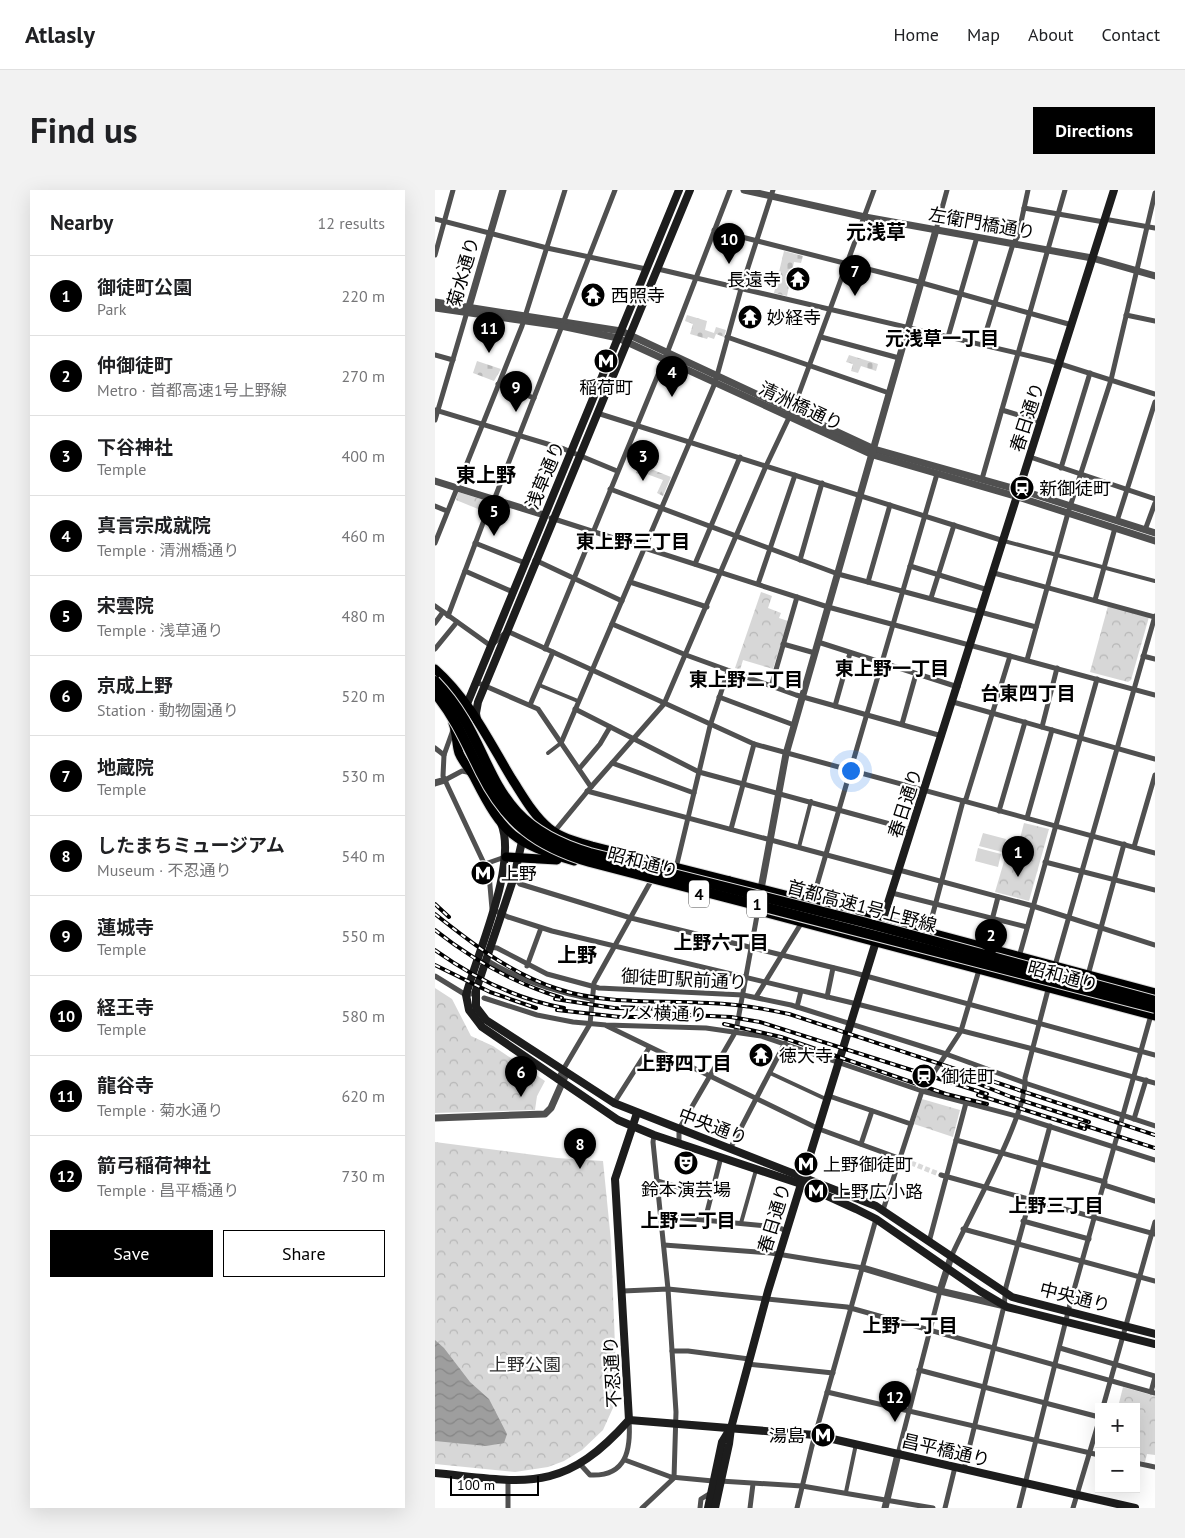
<!DOCTYPE html>
<meta charset="utf-8">
<style>
body{margin:0;font-family:"PT Sans","Noto Sans JP",sans-serif;background:#f2f2f2;color:#202124}
.controls{position:absolute;right:15px;bottom:15px;display:grid;overflow:hidden;border-radius:0px;box-shadow:0 5px 20px #0002}
.controls button{width:45px;height:45px;display:grid;place-items:center;padding:0;border:0;border-bottom:1px solid #e0e0e0;background:#fff;color:#202124;font:25px sans-serif}
.scale{position:absolute;left:15px;bottom:12px;width:89px;box-sizing:border-box;padding-left:5px;border:2px solid #000;border-top:0;font-size:14px;line-height:18px;white-space:nowrap;color:#000;-webkit-text-stroke:4px #fff;paint-order:stroke}
.you{position:absolute;left:415px;top:580px;width:18px;height:18px;margin:-12px;border:4px solid #fff;border-radius:50%;background:#1a73e8;box-shadow:0 0 0 8px #1a73e833}
.badge{display:grid;place-items:center;width:32px;height:32px;border-radius:50%;background:#000;color:#fff;font-size:16px;font-weight:700}
.pin{position:absolute;translate:-50% -41px;filter:drop-shadow(0 1px 2px #0008)}
.pin::after{content:'';position:absolute;top:26px;width:18px;height:15px;background:inherit;clip-path:polygon(0 0,100% 0,50% 100%)}
.list{margin:0;padding:0;list-style:none}
h2{display:flex;justify-content:space-between;align-items:center;height:65px;margin:0;padding:0 20px;font-size:21px}
h2 small{font-size:16px;font-weight:400;color:#757577}
.list li{display:grid;grid-template-columns:32px 1fr auto;gap:15px;align-items:center;box-sizing:border-box;height:80px;padding:0 20px;border-top:1px solid #e0e0e0}
.list b{display:block;font-size:19px;white-space:nowrap}
.list p{margin:0;font-size:16px;white-space:nowrap;color:#757577}
.list em{font-size:16px;font-style:normal;color:#757577}
.actions{display:flex;gap:10px;padding:15px 20px}
.actions a{flex:1;padding:11px 0;border:1px solid #000;border-radius:0px;text-align:center;font-size:18px;color:#000}
.actions .main{background:#000;color:#fff}
.map{position:relative;flex:none;width:720px;height:1318px;overflow:hidden;border-radius:0px}
header{display:flex;align-items:center;gap:30px;box-sizing:border-box;height:70px;padding:0 25px;background:#fff;border-bottom:1px solid #e0e0e0}
header strong{font-size:24px}
nav{display:flex;gap:28px;margin-inline-start:auto;font-size:18px}
.intro{display:flex;align-items:center;justify-content:space-between;box-sizing:border-box;height:120px;padding:0 30px}
h1{margin:0;font-size:35px}
.button{padding:12px 22px;border-radius:0px;background:#000;color:#fff;font-size:18px;font-weight:700}
main{display:flex;gap:30px;padding:0 30px}
aside{flex:1;background:#fff;border-radius:0px;box-shadow:0 5px 20px #0002}
.map>svg:first-child{display:block}
.green{fill:#d7d7d7}
.forest{fill:url(#forest-firs)}
.cemetery{fill:url(#cemetery-stones)}
.park{fill:url(#park-crowns)}
.water{fill:url(#water-waves)}
.lines{fill:none;stroke-linecap:round;stroke-linejoin:round}
.minor-tunnel{stroke:#d9d9d9;stroke-width:5;stroke-dasharray:5 2.5;stroke-linecap:butt}
.trunk-casing{stroke:#dbdbdb;stroke-width:11}
.motorway-casing{stroke:#dbdbdb;stroke-width:12}
.pedestrian{stroke:#505050;stroke-width:4}
.minor{stroke:#505050;stroke-width:5}
.tertiary{stroke:#505050;stroke-width:7}
.secondary{stroke:#1d1d1d;stroke-width:8}
.trunk{stroke:#000;stroke-width:9}
.motorway{stroke:#000;stroke-width:10}
.rail-casing{stroke:#000;stroke-width:4}
.rail{stroke:#fff;stroke-width:2;stroke-dasharray:5.5;stroke-linecap:butt}
.motorway-bridge-casing{stroke:#dbdbdb;stroke-width:12;stroke-linecap:butt}
.motorway-bridge{stroke:#000;stroke-width:10}
.labels{text-anchor:middle;dominant-baseline:central;stroke-width:4.5;stroke-linejoin:round;paint-order:stroke}
.shield{fill:#fff;stroke:#4c4c4c;stroke-width:1}
.shield-label{font-size:16px;font-weight:bold;fill:#000}
.street-label{font-size:18px;fill:#000;stroke:#fff}
.poi-label{font-size:18px;fill:#000;stroke:#fff;text-anchor:start}
.park-label{font-size:18px;fill:#2e2e2e;stroke:#fff}
.neighbourhood-label{font-size:19px;font-weight:bold;fill:#000;stroke:#fff}
.quarter-label{font-size:20px;font-weight:bold;fill:#000;stroke:#fff}
</style>
<header>
<strong>Atlasly</strong>
<nav><a>Home</a><a>Map</a><a>About</a><a>Contact</a></nav>
</header>
<div class="intro"><h1>Find us</h1><a class="button">Directions</a></div>
<main>
<aside>
<h2>Nearby<small>12 results</small></h2>
<ul class="list">
<li><span class="badge">1</span><div><b>御徒町公園</b><p>Park</p></div><em>220 m</em></li>
<li><span class="badge">2</span><div><b>仲御徒町</b><p>Metro · 首都高速1号上野線</p></div><em>270 m</em></li>
<li><span class="badge">3</span><div><b>下谷神社</b><p>Temple</p></div><em>400 m</em></li>
<li><span class="badge">4</span><div><b>真言宗成就院</b><p>Temple · 清洲橋通り</p></div><em>460 m</em></li>
<li><span class="badge">5</span><div><b>宋雲院</b><p>Temple · 浅草通り</p></div><em>480 m</em></li>
<li><span class="badge">6</span><div><b>京成上野</b><p>Station · 動物園通り</p></div><em>520 m</em></li>
<li><span class="badge">7</span><div><b>地蔵院</b><p>Temple</p></div><em>530 m</em></li>
<li><span class="badge">8</span><div><b>したまちミュージアム</b><p>Museum · 不忍通り</p></div><em>540 m</em></li>
<li><span class="badge">9</span><div><b>蓮城寺</b><p>Temple</p></div><em>550 m</em></li>
<li><span class="badge">10</span><div><b>経王寺</b><p>Temple</p></div><em>580 m</em></li>
<li><span class="badge">11</span><div><b>龍谷寺</b><p>Temple · 菊水通り</p></div><em>620 m</em></li>
<li><span class="badge">12</span><div><b>箭弓稲荷神社</b><p>Temple · 昌平橋通り</p></div><em>730 m</em></li>
</ul>
<div class="actions"><a class="main">Save</a><a>Share</a></div>
</aside>
<div class="map">
<svg width="720" height="1318" viewBox="0 0 720 1318">
<defs>
<pattern id="forest-firs" width="22" height="20" patternUnits="userSpaceOnUse" patternTransform="scale(1.25)"><rect width="22" height="20" fill="#d7d7d7"/><path d="M5 1l3.5 6h-7zM16 11l3.5 6h-7z" fill="#b7b7b7"/></pattern>
<pattern id="cemetery-stones" width="16" height="16" patternUnits="userSpaceOnUse" patternTransform="scale(1.25)"><rect width="16" height="16" fill="#d7d7d7"/><path d="M2 7V4a2 2 0 0 1 4 0v3zM10 15v-3a2 2 0 0 1 4 0v3z" fill="#b7b7b7"/></pattern>
<pattern id="park-crowns" width="20" height="18" patternUnits="userSpaceOnUse" patternTransform="scale(1.25)"><rect width="20" height="18" fill="#d7d7d7"/><path d="M2 6a3 3 0 1 1 6 0M12 15a3 3 0 1 1 6 0" fill="none" stroke="#b7b7b7"/></pattern>
<pattern id="water-waves" width="16" height="10" patternUnits="userSpaceOnUse" patternTransform="scale(1.25)"><rect width="16" height="10" fill="#9e9e9e"/><path d="M0 5q4-4 8 0t8 0" fill="none" stroke="#868686"/></pattern>
</defs>
<rect width="100%" height="100%" fill="#fff"/>
<g class="green">
<path d="M548 643 571 649 567 662 544 656Z"/>
<path d="M543 658 566 664 563 677 540 671Z"/>
</g>
<path class="forest" d="M198 272 236 287 228 306 222 303 228 290 209 283 207 285 201 283 203 279 196 276Z"/>
<g class="cemetery">
<path d="M349 61 368 66 366 73 359 72 352 106 339 103Z"/>
<path d="M252 125 272 131 270 140 279 143 281 137 291 140 289 147 281 144 279 149 273 147 272 149 255 144 258 134 250 131Z"/>
<path d="M414 165 443 174 441 181 426 176 423 183 416 181 418 174 411 172Z"/>
<path d="M42 171 66 179 59 191 38 183Z"/>
</g>
<g class="park">
<path d="M23 302 52 311 48 321 21 310Z"/>
<path d="M326 402 337 406 333 418 346 423 344 428 353 431 338 479 308 470 305 480 300 478Z"/>
<path d="M673 416 714 427 696 490 693 492 655 482Z"/>
<path d="M589 633 614 639 594 711 560 702 573 658 582 660Z"/>
<path d="M0 798 17 809 36 846 58 856 110 891 102 906 100 920 0 923Z"/>
<path d="M487 909 525 920 518 947 479 934Z"/>
<path d="M0 952 122 968 168 971 176 1051 182 1209 168 1240 147 1260 129 1271 113 1277 80 1282 0 1274Z"/>
<path d="M688 1197 720 1206V1265L712 1264 710 1272 701 1270V1217H683Z"/>
</g>
<path class="water" d="M0 1150 9 1158 35 1192 54 1209 72 1244 69 1253 51 1256 0 1251Z"/>
<g class="lines">
<path class="minor-tunnel" d="M469 970 506 985"/>
<defs>
<g id="trunk">
<path d="M0 479C34 509 54 551 77 589 88 606 99 626 114 638 126 648 143 652 157 656L448 730 720 803"/>
<path d="M18 533C22 543 21 554 24 563 28 573 36 580 40 589 69 646 79 653 139 671"/>
<path d="M71 667 122 670"/>
<path d="M325 721 720 826"/>
</g>
<path id="motorway" d="M293 691 312 700"/>
</defs>
<use href="#trunk" class="trunk-casing"/>
<use href="#motorway" class="motorway-casing"/>
<g class="pedestrian">
<path d="M569 351 720 391"/>
<path d="M104 495 143 511"/>
<path d="M113 563 126 553"/>
<path d="M364 657 376 611"/>
<path d="M335 883 393 910"/>
<path d="M306 1033 321 980"/>
<path d="M411 1302 421 1254"/>
</g>
<g class="minor">
<path d="M589 18 669 32"/>
<path d="M0 29 112 58 211 79"/>
<path d="M669 29 720 38"/>
<path d="M279 40 480 91 637 135"/>
<path d="M501 40 512 0"/>
<path d="M0 65 18 0"/>
<path d="M223 79 616 171 720 204"/>
<path d="M691 125 720 131"/>
<path d="M292 147 454 203"/>
<path d="M386 147 464 168"/>
<path d="M513 147 542 47"/>
<path d="M547 155 578 54 583 46 593 0"/>
<path d="M0 165 18 170"/>
<path d="M63 194 99 208"/>
<path d="M0 220 129 259 182 281"/>
<path d="M567 220 606 232"/>
<path d="M162 223 569 351"/>
<path d="M0 230 32 122"/>
<path d="M595 267 720 309"/>
<path d="M626 278 655 183"/>
<path d="M547 289 630 0"/>
<path d="M175 299 403 384 601 437"/>
<path d="M59 310 180 0"/>
<path d="M0 316 12 321"/>
<path d="M116 328 393 417 720 505"/>
<path d="M682 331 720 212"/>
<path d="M710 340 720 313"/>
<path d="M0 353 87 136 130 0"/>
<path d="M40 353 90 373"/>
<path d="M100 370 187 411"/>
<path d="M365 370 387 293"/>
<path d="M260 374 305 267"/>
<path d="M475 376 553 400"/>
<path d="M30 381 78 402"/>
<path d="M559 383 720 427"/>
<path d="M195 392 272 417"/>
<path d="M433 392 455 315"/>
<path d="M323 394 360 285"/>
<path d="M496 408 519 335"/>
<path d="M660 410 680 338"/>
<path d="M0 416 56 456 72 441 319 554 720 663"/>
<path d="M13 426 57 309"/>
<path d="M0 433 8 422"/>
<path d="M177 434 251 465 361 505 507 546"/>
<path d="M383 452 523 497"/>
<path d="M348 454 380 463"/>
<path d="M0 459 22 432"/>
<path d="M110 459 234 158 295 0"/>
<path d="M708 466 720 469"/>
<path d="M592 470 633 323 676 190 720 3"/>
<path d="M41 492 103 519 156 597"/>
<path d="M336 497 362 407"/>
<path d="M284 507 359 535"/>
<path d="M518 512 720 569"/>
<path d="M95 515 118 462"/>
<path d="M400 516 415 463"/>
<path d="M140 519 264 582 477 640"/>
<path d="M467 534 481 484"/>
<path d="M607 537 622 478"/>
<path d="M18 540 9 565 8 586 54 684 57 719 73 727 117 741 422 814 598 859 720 893"/>
<path d="M126 553 280 193 306 99 338 0"/>
<path d="M0 558 9 565"/>
<path d="M177 573 259 603"/>
<path d="M144 579 165 554 175 537"/>
<path d="M10 590 27 581 37 583"/>
<path d="M152 601 463 684"/>
<path d="M564 621 590 532"/>
<path d="M592 628 617 540"/>
<path d="M296 639 319 554"/>
<path d="M119 642 156 597 229 514 331 276 359 217 439 0"/>
<path d="M699 657 720 585"/>
<path d="M610 672 720 700"/>
<path d="M50 674 70 667"/>
<path d="M241 678 275 536 293 481"/>
<path d="M464 680 598 716 720 755"/>
<path d="M79 687 85 694 196 728 420 783 720 865"/>
<path d="M457 703 592 737"/>
<path d="M377 712 502 284"/>
<path d="M493 742 528 611 531 609 575 466"/>
<path d="M55 757 62 758 112 784 164 798 308 805 356 815 511 864 590 893 720 936"/>
<path d="M550 757 563 707"/>
<path d="M584 767 662 489"/>
<path d="M51 770C84 790 118 801 156 809"/>
<path d="M92 776 106 738"/>
<path d="M619 779 720 426"/>
<path d="M653 785 689 654"/>
<path d="M0 786 31 805 40 803"/>
<path d="M321 807 367 732"/>
<path d="M392 807 398 778"/>
<path d="M49 808 102 825 138 832 171 835 271 838 326 846 487 901 585 927 720 970"/>
<path d="M362 817 366 801"/>
<path d="M172 836 384 939 469 970"/>
<path d="M122 890 155 834 159 793 216 691"/>
<path d="M394 906 476 934"/>
<path d="M179 913 214 858"/>
<path d="M699 929 711 890"/>
<path d="M521 950 670 992"/>
<path d="M244 953V939L301 841 323 720"/>
<path d="M426 954 437 921"/>
<path d="M295 959 350 853"/>
<path d="M506 985 720 1044"/>
<path d="M222 991 275 1006"/>
<path d="M669 995 720 1011"/>
<path d="M448 1020 487 901 526 841 544 780"/>
<path d="M226 1026 343 1037 351 1041"/>
<path d="M270 1030 286 967"/>
<path d="M588 1031 654 1049"/>
<path d="M528 1039 720 1091"/>
<path d="M494 1052 531 913"/>
<path d="M229 1055 336 1063 428 1078"/>
<path d="M516 1067C533 1028 593 924 590 888L614 796"/>
<path d="M188 1101 233 1099 412 1117 720 1203"/>
<path d="M625 1158 720 1186"/>
<path d="M237 1161H253L314 1169"/>
<path d="M312 1174 398 1183"/>
<path d="M484 1180 664 1227"/>
<path d="M392 1202 664 1265"/>
<path d="M716 1202 720 1187"/>
<path d="M668 1217 720 1032"/>
<path d="M463 1264 505 1101"/>
<path d="M190 1270 236 1287 278 1291"/>
<path d="M701 1273 720 1277"/>
<path d="M145 1274 155 1285C192 1287 196 1259 194 1230"/>
<path d="M529 1279 569 1116 571 1097 615 936"/>
<path d="M285 1291 367 1296 498 1318"/>
<path d="M73 1318V1290"/>
<path d="M207 1318 239 1288 241 1222 233 1099 218 952 219 945"/>
<path d="M265 1318 266 1309 274 1304"/>
<path d="M315 1318 318 1294"/>
<path d="M362 1318 377 1256 441 1029"/>
<path d="M510 1318 520 1277"/>
<path d="M584 1318 635 1114 716 825"/>
<path d="M638 1318 664 1231"/>
</g>
<g class="tertiary">
<path d="M309 0 430 27 657 68 720 86"/>
<path d="M0 112 186 141 439 259 595 303 720 343"/>
<path d="M0 118 126 136 183 148 438 265 583 307 720 351"/>
<path d="M33 120 68 0"/>
<path d="M0 291 109 325"/>
<path d="M0 593 10 590"/>
<path d="M326 699 351 564 501 40"/>
<path d="M0 928 110 924 116 918 131 884"/>
<path d="M428 1078 505 1101 570 1116"/>
<path d="M505 1101 516 1067"/>
<path d="M450 1318 463 1264"/>
</g>
<g class="secondary">
<path d="M42 530 41 523 43 512 255 0"/>
<path d="M27 531 32 514 244 0"/>
<path d="M66 633C83 674 43 761 31 805L34 820 47 837 183 930 219 945 366 994 421 1019 441 1029 545 1101 572 1117 720 1154"/>
<path d="M88 647 79 687 41 800V817L51 830 179 913 441 1016 577 1107 720 1144"/>
<path d="M446 735 679 0"/>
<path d="M194 1230 380 1245 700 1318"/>
<path d="M0 1283C91 1292 127 1305 194 1230L180 989 202 923"/>
<path d="M273 1318 287 1252 295 1239"/>
<path d="M280 1318 294 1254 296 1238 333 1101 442 748"/>
</g>
<use href="#trunk" class="trunk"/>
<use href="#motorway" class="motorway"/>
<defs>
<g id="rail">
<path d="M0 714 14 727"/>
<path d="M0 724C39 755 75 783 123 799 171 815 224 810 274 813 301 814 327 818 354 824L720 945"/>
<path d="M0 740C39 771 79 793 127 808"/>
<path d="M0 760C39 788 81 809 129 818"/>
<path d="M0 775 55 802 101 818"/>
<path d="M120 809 179 818 239 819"/>
<path d="M122 820 185 827H237"/>
<path d="M231 824 296 827 325 832 552 904"/>
<path d="M289 834 346 847 511 904 552 914"/>
<path d="M529 888 576 907 654 932"/>
<path d="M543 905 650 939"/>
<path d="M645 934 720 958"/>
</g>
</defs>
<use href="#rail" class="rail-casing"/>
<use href="#rail" class="rail"/>
<defs>
<g id="motorway-bridge">
<path d="M0 491C66 559 42 630 155 663L428 732 720 811"/>
<path d="M0 503C20 527 32 555 46 583 71 633 101 656 155 672L720 818"/>
</g>
</defs>
<use href="#motorway-bridge" class="motorway-bridge-casing"/>
<use href="#motorway-bridge" class="motorway-bridge"/>
</g>
<defs>
<symbol id="temple-disc" viewBox="-11 -11 22 22"><circle r="9.5" fill="#000" stroke="#fff"/><path d="M0-6L5-2H3V0L6.5 2.5H4V6H1.5V3h-3V6H-4V2.5H-6.5L-3 0V-2H-5Z" fill="#fff"/></symbol>
<symbol id="metro-disc" viewBox="-11 -11 22 22"><circle r="9.5" fill="#000" stroke="#fff"/><path d="M-5.5 5V-5H-3L0 0L3-5H5.5V5H3V-.5L0 4L-3-.5V5Z" fill="#fff"/></symbol>
<symbol id="station-disc" viewBox="-11 -11 22 22"><circle r="9.5" fill="#000" stroke="#fff"/><path d="M-3-6H3Q5-6 5-4V2Q5 4 3 4L4.5 6H3L1.5 4h-3L-3 6H-4.5L-3 4Q-5 4-5 2V-4Q-5-6-3-6ZM-3.5-4v3h7v-3ZM-3.5 1v1.5H-2V1ZM2 1v1.5H3.5V1Z" fill="#fff"/></symbol>
<symbol id="theatre-disc" viewBox="-11 -11 22 22"><circle r="9.5" fill="#000" stroke="#fff"/><path d="M-5-5.5Q0-4 5-5.5V0Q5 5 0 6Q-5 5-5 0ZM-3.3-2.5H-1v1.5H-3.3ZM1-2.5H3.3v1.5H1ZM-2.8 1Q0 5.5 2.8 1Z" fill="#fff"/></symbol>
</defs>
<g fill-rule="evenodd">
<use href="#temple-disc" x="349" y="75" width="28" height="28"/>
<use href="#temple-disc" x="144" y="91" width="28" height="28"/>
<use href="#temple-disc" x="301" y="113" width="28" height="28"/>
<use href="#metro-disc" x="157" y="157" width="28" height="28"/>
<use href="#station-disc" x="573" y="284" width="28" height="28"/>
<use href="#metro-disc" x="34" y="669" width="28" height="28"/>
<use href="#temple-disc" x="312" y="851" width="28" height="28"/>
<use href="#station-disc" x="475" y="872" width="28" height="28"/>
<use href="#theatre-disc" x="237" y="959" width="28" height="28"/>
<use href="#metro-disc" x="357" y="960" width="28" height="28"/>
<use href="#metro-disc" x="367" y="987" width="28" height="28"/>
<use href="#metro-disc" x="374" y="1231" width="28" height="28"/>
</g>
<g class="labels">
<g class="shield">
<rect x="254" y="690.5" width="20" height="27" rx="4"/>
<rect x="312" y="700.5" width="20" height="27" rx="4"/>
</g>
<g class="shield-label">
<text x="264" y="704">4</text>
<text x="322" y="714">1</text>
</g>
<g class="street-label">
<text transform="translate(547 33) rotate(10)">左衛門橋通り</text>
<text transform="translate(28 82) rotate(-74)">菊水通り</text>
<text transform="translate(366 216) rotate(25)">清洲橋通り</text>
<text transform="translate(592 227) rotate(-72)">春日通り</text>
<text transform="translate(110 285) rotate(-67)">浅草通り</text>
<text transform="translate(470 613) rotate(-72)">春日通り</text>
<text transform="translate(208 672) rotate(15)">昭和通り</text>
<text transform="translate(427 716) rotate(15)">首都高速1号上野線</text>
<text transform="translate(628 786) rotate(15)">昭和通り</text>
<text transform="translate(249 789) rotate(3)">御徒町駅前通り</text>
<text transform="translate(228 823) rotate(2)">アメ横通り</text>
<text transform="translate(278 936) rotate(21)">中央通り</text>
<text transform="translate(339 1028) rotate(-73)">春日通り</text>
<text transform="translate(640 1107) rotate(14)">中央通り</text>
<text transform="translate(177 1182) rotate(-93)">不忍通り</text>
<text transform="translate(511 1260) rotate(13)">昌平橋通り</text>
</g>
<g class="poi-label">
<text x="346" y="89" text-anchor="end">長遠寺</text>
<text x="176" y="105">西照寺</text>
<text x="332" y="127">妙経寺</text>
<text x="171" y="197" text-anchor="middle">稲荷町</text>
<text x="604" y="298">新御徒町</text>
<text x="66" y="683">上野</text>
<text x="344" y="865">徳大寺</text>
<text x="506" y="886">御徒町</text>
<text x="388" y="974">上野御徒町</text>
<text x="251" y="999" text-anchor="middle">鈴本演芸場</text>
<text x="398" y="1001">上野広小路</text>
<text x="370" y="1245" text-anchor="end">湯島</text>
</g>
<g class="park-label">
<text x="90" y="1174">上野公園</text>
</g>
<g class="neighbourhood-label">
<text x="507" y="148">元浅草一丁目</text>
<text x="198" y="351">東上野三丁目</text>
<text x="457" y="478">東上野一丁目</text>
<text x="311" y="489">東上野二丁目</text>
<text x="593" y="503">台東四丁目</text>
<text x="286" y="752">上野六丁目</text>
<text x="249" y="873">上野四丁目</text>
<text x="621" y="1015">上野三丁目</text>
<text x="253" y="1030">上野二丁目</text>
<text x="475" y="1135">上野一丁目</text>
</g>
<g class="quarter-label">
<text x="441" y="42">元浅草</text>
<text x="51" y="285">東上野</text>
<text x="142" y="765">上野</text>
</g>
</g>
</svg>
<div class="controls">
<button>+</button>
<button>−</button>
</div>
<div class="scale">100 m</div>
<div class="you"></div>
<div class="pin badge" style="left:583px;top:687px">1</div>
<div class="pin badge" style="left:556px;top:770px">2</div>
<div class="pin badge" style="left:208px;top:291px">3</div>
<div class="pin badge" style="left:237px;top:207px">4</div>
<div class="pin badge" style="left:59px;top:346px">5</div>
<div class="pin badge" style="left:86px;top:907px">6</div>
<div class="pin badge" style="left:420px;top:106px">7</div>
<div class="pin badge" style="left:145px;top:979px">8</div>
<div class="pin badge" style="left:81px;top:222px">9</div>
<div class="pin badge" style="left:294px;top:74px">10</div>
<div class="pin badge" style="left:54px;top:163px">11</div>
<div class="pin badge" style="left:460px;top:1232px">12</div>
</div>
</main>
